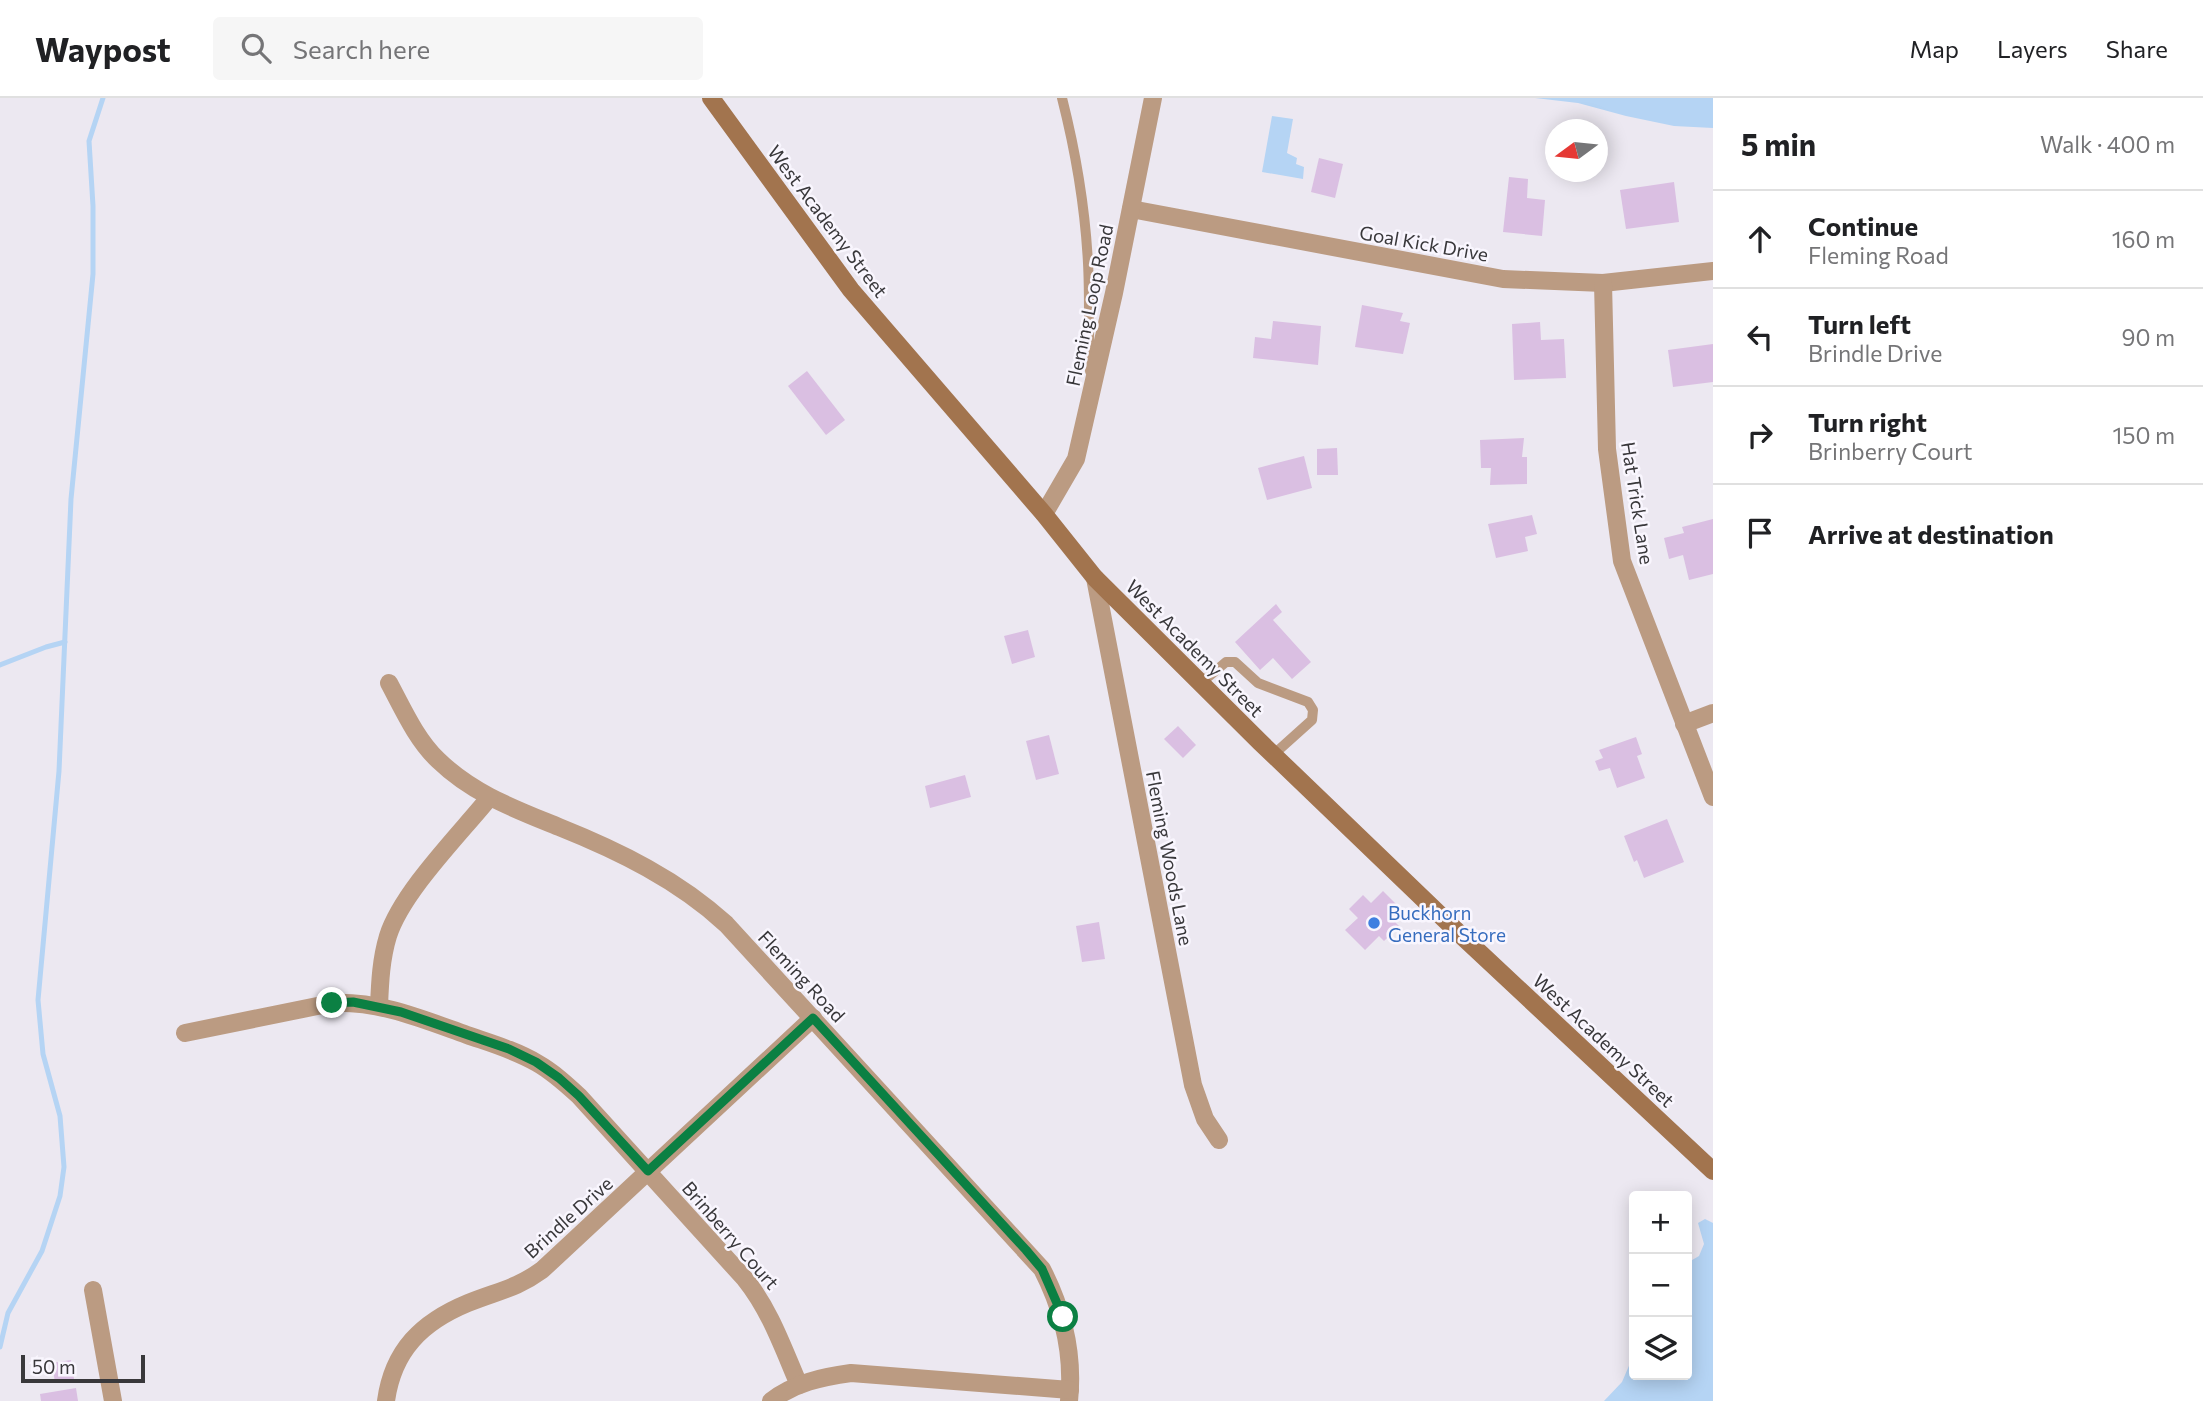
<!DOCTYPE html>
<meta charset="utf-8">
<style>
body{margin:0;font-family:Commissioner,sans-serif;background:#f6f6f6;color:#202124}
.controls{position:absolute;right:21px;bottom:21px;display:grid;overflow:hidden;border-radius:7px;box-shadow:0 4px 18px #0003}
.controls button{width:63px;height:63px;display:grid;place-items:center;padding:0;border:0;border-bottom:2px solid #e0e0e0;background:#fff;color:#202124;font:35px sans-serif}
.compass{position:absolute;left:1545px;top:21px;width:63px;height:63px;border-radius:50%;background:#fff;box-shadow:0 4px 18px #0003;rotate:255deg}
.scale{position:absolute;left:21px;bottom:18px;width:124px;box-sizing:border-box;padding-left:7px;border:4px solid #39383b;border-top:0;font-size:19px;line-height:24px;white-space:nowrap;color:#39383b;-webkit-text-stroke:5px #f9f6fe;paint-order:stroke}
.stop{position:absolute;width:21px;height:21px;margin:-16px;border:5px solid #0b8043;border-radius:50%;background:#fff}
.stop.end{background:#0b8043;border-color:#fff;box-shadow:0 2px 7px #0008}
.list{margin:0;padding:0;list-style:none}
h2{display:flex;justify-content:space-between;align-items:center;height:91px;margin:0;padding:0 28px;font-size:30px}
h2 small{font-size:23px;font-weight:400;color:#757577}
.list li{display:grid;grid-template-columns:46px 1fr auto;gap:21px;align-items:center;box-sizing:border-box;height:98px;padding:0 28px;border-top:2px solid #e0e0e0}
.list b{display:block;font-size:26px;white-space:nowrap}
.list p{margin:0;font-size:23px;white-space:nowrap;color:#757577}
.list em{font-size:23px;font-style:normal;color:#757577}
.icon{flex:none;width:38px;height:38px;fill:none;stroke:currentColor;stroke-width:2;stroke-linecap:round;stroke-linejoin:round}
.map{position:relative;flex:none;width:1713px;height:1303px;overflow:hidden}
header{display:flex;align-items:center;gap:42px;box-sizing:border-box;height:98px;padding:0 35px;background:#fff;border-bottom:2px solid #e0e0e0}
header strong{font-size:33px}
nav{display:flex;gap:38px;margin-inline-start:auto;font-size:24px}
.search{width:490px;height:63px;background:#f6f6f6;display:flex;align-items:center;gap:18px;box-sizing:border-box;padding:0 24px;border-radius:7px;color:#757577;font-size:26px}
main{display:flex}
aside{flex:1;background:#fff}
.map>svg:first-child{display:block}
.water{fill:#b5d4f4}
.lines{fill:none;stroke-linecap:round;stroke-linejoin:round}
.stream{stroke:#b5d4f4;stroke-width:5}
.building{fill:#dabfe2}
.service{stroke:#bb9b82;stroke-width:10}
.minor{stroke:#bb9b82;stroke-width:18}
.tertiary{stroke:#bb9b82;stroke-width:18}
.secondary{stroke:#a2744e;stroke-width:18}
.route{stroke:#0b8043;stroke-width:9}
.shop-dot{fill:#3f7fe0;stroke:#f9f6fe;stroke-width:2.5}
.labels{text-anchor:middle;dominant-baseline:central;stroke-width:5;stroke-linejoin:round;paint-order:stroke}
.street-label{font-size:19px;fill:#39383b;stroke:#f9f6fe}
.shop-label{font-size:19px;fill:#366cbe;stroke:#f9f6fe;text-anchor:start}
</style>
<header>
<strong>Waypost</strong>
<div class="search"><svg class="icon" aria-label="search" viewBox="0 0 24 24"><circle cx="10" cy="10" r="6"/><path d="M15 15l6 6"/></svg>Search here</div>
<nav><a>Map</a><a>Layers</a><a>Share</a></nav>
</header>
<main>
<div class="map">
<svg width="1713" height="1303" viewBox="0 0 1713 1303">
<rect width="100%" height="100%" fill="#ece8f1"/>
<g class="water">
<path d="M1535 0H1713V30L1674 28 1626 18 1578 5Z"/>
<path d="M1272 18 1293 21 1287 55 1297 60 1296 66 1304 69 1303 81 1262 74Z"/>
<path d="M1705 1121 1713 1125V1303H1604L1622 1284 1634 1256V1277H1687V1165L1699 1158 1704 1146 1698 1125Z"/>
</g>
<g class="lines">
<g class="stream">
<path d="M0 567 46 549 65 544"/>
<path d="M0 1249 8 1215 42 1153 60 1098 64 1069 60 1018 43 956 38 902 59 673 71 401 93 176V108L89 43 103 0"/>
</g>
</g>
<g class="building">
<path d="M1319 60 1343 66 1335 100 1311 94Z"/>
<path d="M1509 79 1528 81 1527 100 1545 102 1542 138 1503 134Z"/>
<path d="M1674 84 1679 124 1626 131 1620 92Z"/>
<path d="M1362 207 1403 215 1400 223 1410 225 1403 256 1355 249Z"/>
<path d="M1273 223 1321 228 1318 267 1253 260 1255 239 1271 241Z"/>
<path d="M1540 224 1541 242 1564 241 1566 280 1514 282 1512 226Z"/>
<path d="M1713 246V284L1673 289 1668 252Z"/>
<path d="M807 273 845 322 826 337 788 288Z"/>
<path d="M1524 340 1522 359H1527V386L1490 387 1491 370H1481L1480 342Z"/>
<path d="M1337 350 1338 377H1317V351Z"/>
<path d="M1304 358 1312 390 1267 402 1258 370Z"/>
<path d="M1532 417 1537 436 1525 439 1528 453 1496 460 1488 426Z"/>
<path d="M1713 421V476L1689 482 1683 457 1669 461 1664 440 1684 435 1682 429Z"/>
<path d="M1276 506 1282 514 1273 522 1311 564 1292 581 1273 560 1260 572 1235 544Z"/>
<path d="M1028 532 1035 559 1012 566 1004 538Z"/>
<path d="M1178 628 1196 647 1183 660 1164 641Z"/>
<path d="M1049 637 1059 676 1036 682 1026 643Z"/>
<path d="M1636 639 1642 656 1637 658 1645 680 1617 690 1610 670 1599 673 1595 663 1603 660 1599 652Z"/>
<path d="M965 677 971 699 930 710 925 688Z"/>
<path d="M1667 721 1684 764 1644 780 1637 762 1634 764 1624 738Z"/>
<path d="M1383 793 1402 812 1392 821 1399 828 1384 843 1379 838 1365 852 1345 832 1358 820 1349 811 1363 797 1371 805Z"/>
<path d="M1099 824 1105 861 1082 864 1076 828Z"/>
<path d="M71 1262 74 1281 55 1285 52 1265Z"/>
<path d="M76 1290 78 1303H41L40 1296Z"/>
</g>
<g class="lines">
<g class="service">
<path d="M1062 0C1076 55 1085 108 1088 165 1090 201 1088 237 1090 273"/>
<path d="M1201 585 1226 564H1235L1258 585 1308 604 1313 612 1312 622 1273 657"/>
</g>
<g class="minor">
<path d="M1131 111 1503 181 1603 185 1713 173"/>
<path d="M1603 185 1607 351 1622 463 1713 699"/>
<path d="M1095 480 1193 987 1205 1021 1219 1042"/>
<path d="M389 585C403 611 416 641 438 662 473 696 515 711 559 729 619 753 678 782 726 826L1042 1171C1063 1212 1074 1256 1069 1303"/>
<path d="M1684 626 1713 615"/>
<path d="M379 908C380 884 381 861 388 838 402 794 459 737 489 700"/>
<path d="M185 935 332 905C380 903 422 921 467 937 490 945 515 952 537 965 553 974 566 986 579 998L745 1181C770 1212 783 1250 799 1287"/>
<path d="M93 1192 113 1303"/>
<path d="M386 1303C393 1252 422 1224 468 1205 497 1193 516 1191 542 1172L813 920"/>
<path d="M771 1303C794 1285 822 1279 851 1275L1070 1292"/>
</g>
<path class="tertiary" d="M1044 416 1076 361 1114 195 1153 0"/>
<path class="secondary" d="M711 0 851 192 1044 416 1095 480 1260 644 1464 840 1713 1073"/>
</g>
<g class="lines">
<path class="route" d="M332 905 353 904 401 914 509 951 536 964 559 980 579 998 648 1073 813 920 1026 1152 1042 1171 1063 1219"/>
</g>
<circle class="shop-dot" cx="1374" cy="825" r="7"/>
<g class="labels">
<g class="street-label">
<text transform="translate(828 123) rotate(53)">West Academy Street</text>
<text transform="translate(1424 145) rotate(10)">Goal Kick Drive</text>
<text transform="translate(1089 207) rotate(-78)">Fleming Loop Road</text>
<text transform="translate(1638 405) rotate(81)">Hat Trick Lane</text>
<text transform="translate(1195 550) rotate(45)">West Academy Street</text>
<text transform="translate(1170 760) rotate(79)">Fleming Woods Lane</text>
<text transform="translate(802 878) rotate(47)">Fleming Road</text>
<text transform="translate(1604 942) rotate(43)">West Academy Street</text>
<text transform="translate(568 1119) rotate(-42)">Brindle Drive</text>
<text transform="translate(731 1137) rotate(49)">Brinberry Court</text>
</g>
<g class="shop-label">
<text x="1388" y="814">Buckhorn<tspan x="1388" dy="22">General Store</tspan></text>
</g>
</g>
</svg>
<div class="controls">
<button>+</button>
<button>−</button>
<button><svg class="icon" aria-label="layers" viewBox="0 0 24 24"><path d="M12 4l9 5-9 5-9-5zM3 14l9 5 9-5"/></svg></button>
</div>
<svg class="compass" viewBox="-18 -18 36 36"><path d="M0-13l5 13h-10z" fill="#e53935"/><path d="M0 13l5-13h-10z" fill="#757577"/></svg>
<div class="scale">50 m</div>
<div class="stop" style="left:1063px;top:1219px"></div>
<div class="stop end" style="left:332px;top:905px"></div>
</div>
<aside>
<h2>5 min<small>Walk · 400 m</small></h2>
<ul class="list">
<li><svg class="icon" aria-label="ahead" viewBox="0 0 24 24"><path d="M12 20V5M6 11l6-6 6 6"/></svg><div><b>Continue</b><p>Fleming Road</p></div><em>160 m</em></li>
<li><svg class="icon" aria-label="left" viewBox="0 0 24 24"><path d="M17 20v-9H6M10 6l-5 5 5 5"/></svg><div><b>Turn left</b><p>Brindle Drive</p></div><em>90 m</em></li>
<li><svg class="icon" aria-label="right" viewBox="0 0 24 24"><path d="M7 20v-9h11M14 6l5 5-5 5"/></svg><div><b>Turn right</b><p>Brinberry Court</p></div><em>150 m</em></li>
<li><svg class="icon" aria-label="arrive" viewBox="0 0 24 24"><path d="M6 21V4h12l-3 4 3 4H6"/></svg><div><b>Arrive at destination</b></div></li>
</ul>
</aside>
</main>
